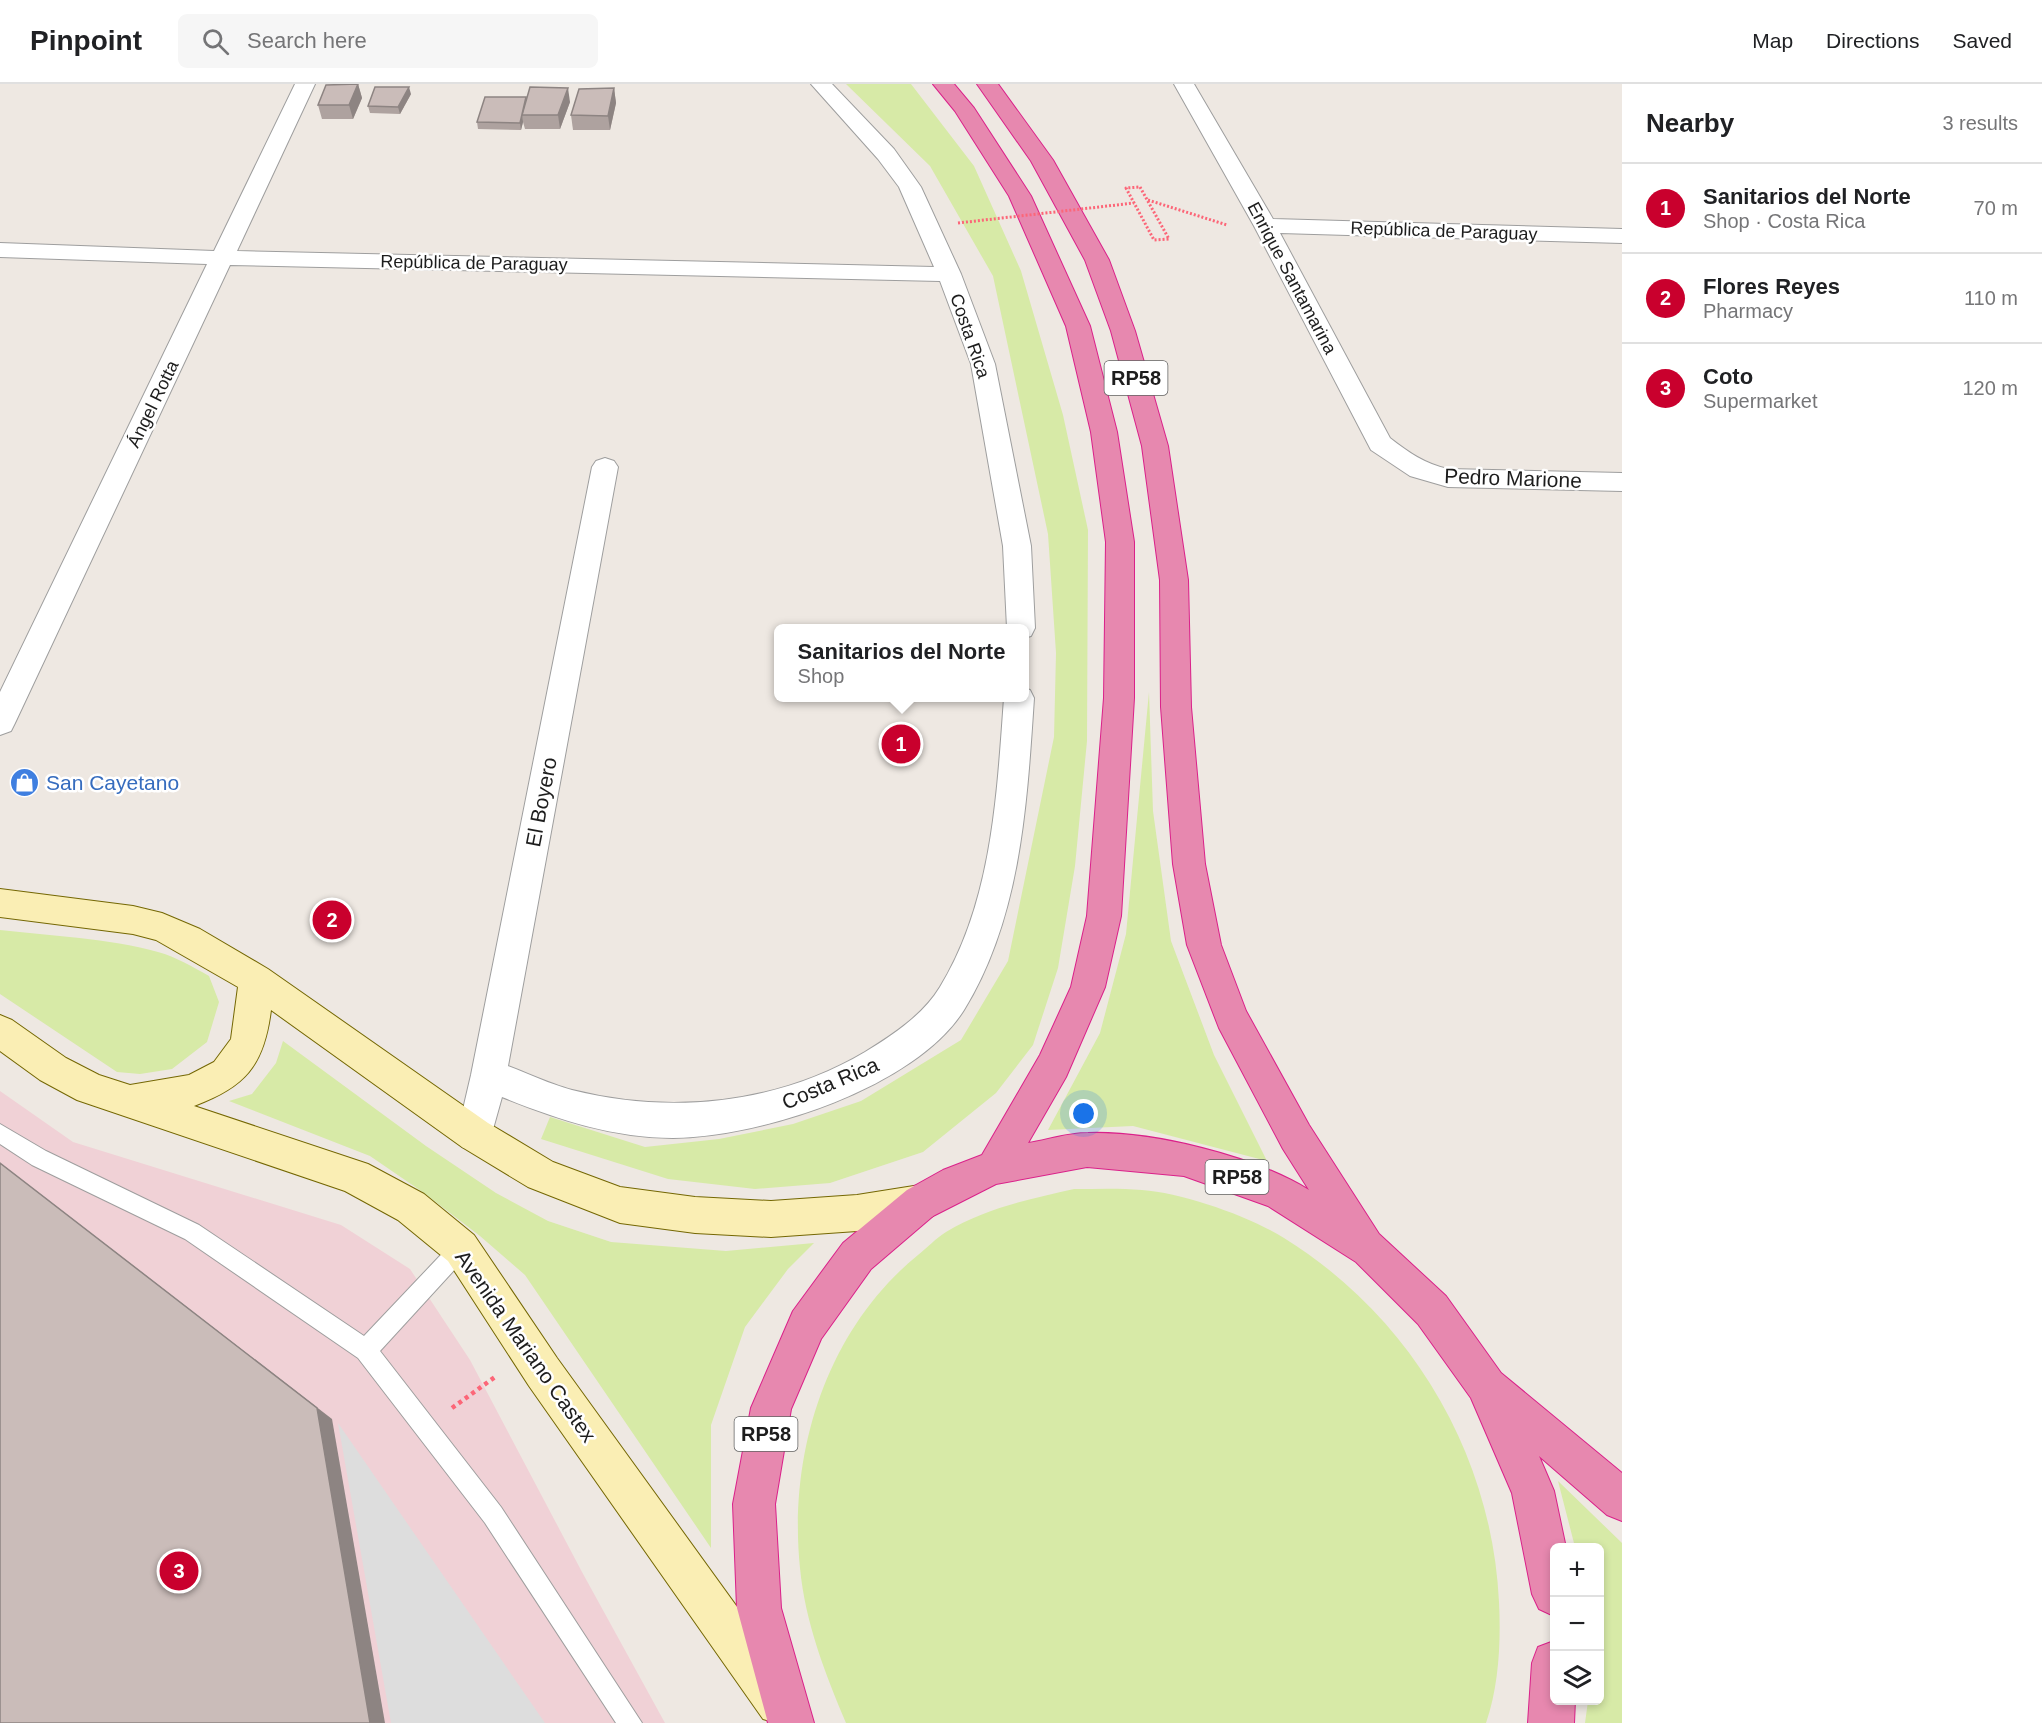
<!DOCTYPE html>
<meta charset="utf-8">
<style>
body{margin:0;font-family:Helvetica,sans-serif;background:#f6f6f6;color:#202124}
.controls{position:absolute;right:18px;bottom:18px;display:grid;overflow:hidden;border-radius:9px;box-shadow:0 3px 9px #0003}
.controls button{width:54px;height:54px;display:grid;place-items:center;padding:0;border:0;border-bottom:2px solid #e0e0e0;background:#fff;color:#202124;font:30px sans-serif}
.you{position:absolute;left:1084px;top:1030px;width:21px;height:21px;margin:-15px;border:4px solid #fff;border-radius:50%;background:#1a73e8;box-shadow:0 0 0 9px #1a73e833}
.badge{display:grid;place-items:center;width:39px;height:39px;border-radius:50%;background:#c9002d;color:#fff;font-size:20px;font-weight:700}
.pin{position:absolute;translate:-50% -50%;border:3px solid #fff;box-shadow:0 2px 6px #0006}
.popup{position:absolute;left:774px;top:540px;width:255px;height:78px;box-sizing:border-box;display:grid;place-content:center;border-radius:9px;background:#fff;filter:drop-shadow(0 2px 4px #0005);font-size:20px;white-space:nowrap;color:#757577}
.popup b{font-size:22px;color:#202124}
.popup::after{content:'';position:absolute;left:50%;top:100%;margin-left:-12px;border:12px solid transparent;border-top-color:#fff}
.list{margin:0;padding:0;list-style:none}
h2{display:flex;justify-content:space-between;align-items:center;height:78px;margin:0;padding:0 24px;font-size:26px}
h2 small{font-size:20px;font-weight:400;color:#757577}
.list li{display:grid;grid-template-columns:39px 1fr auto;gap:18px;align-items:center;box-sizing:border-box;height:90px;padding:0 24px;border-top:2px solid #e0e0e0}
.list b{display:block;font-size:22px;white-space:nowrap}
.list p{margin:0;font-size:20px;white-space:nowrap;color:#757577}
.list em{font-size:20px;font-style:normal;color:#757577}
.icon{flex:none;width:33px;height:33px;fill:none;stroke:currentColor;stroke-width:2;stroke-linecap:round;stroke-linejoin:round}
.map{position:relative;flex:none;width:1622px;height:1639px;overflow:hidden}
header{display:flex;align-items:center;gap:36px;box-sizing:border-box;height:84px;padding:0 30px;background:#fff;border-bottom:2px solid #e0e0e0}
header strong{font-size:28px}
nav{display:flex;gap:33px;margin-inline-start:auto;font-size:21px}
.search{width:420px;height:54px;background:#f6f6f6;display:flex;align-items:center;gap:15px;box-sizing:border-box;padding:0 21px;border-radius:9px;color:#757577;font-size:22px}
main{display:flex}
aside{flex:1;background:#fff}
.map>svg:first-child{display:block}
.commercial{fill:#f0d1d6}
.grass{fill:#d7eaa7}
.parking{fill:#ddd}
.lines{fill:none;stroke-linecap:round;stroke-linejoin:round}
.lane-casing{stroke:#9e9e9e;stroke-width:2}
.street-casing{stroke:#9e9e9e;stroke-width:2}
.secondary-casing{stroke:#746703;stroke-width:2}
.highway-casing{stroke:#da218a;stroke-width:2}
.path-far1{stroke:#fc6678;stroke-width:3;stroke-dasharray:2 2;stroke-linecap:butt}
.path{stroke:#fc6678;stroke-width:4.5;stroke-dasharray:4 4;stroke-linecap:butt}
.lane{fill:#fff;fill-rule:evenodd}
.street{fill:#fff;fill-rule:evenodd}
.secondary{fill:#faeeb4;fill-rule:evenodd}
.highway{fill:#e788af;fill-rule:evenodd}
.path-bridge{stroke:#fc6678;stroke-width:3;stroke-dasharray:2 2;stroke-linecap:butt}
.wall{fill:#aea29f}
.shaded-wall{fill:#8d8482}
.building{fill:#cabcb9;stroke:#8d8482;stroke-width:1.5}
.labels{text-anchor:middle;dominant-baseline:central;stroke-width:5;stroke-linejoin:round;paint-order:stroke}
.far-street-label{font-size:18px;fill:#1d1d1d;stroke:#fff}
.shield{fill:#fff;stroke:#616161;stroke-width:1.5}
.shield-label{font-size:20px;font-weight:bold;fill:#1d1d1d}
.street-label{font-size:21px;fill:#1d1d1d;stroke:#fff}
.shop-label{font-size:21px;fill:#366cbe;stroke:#fff;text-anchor:start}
</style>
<header>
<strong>Pinpoint</strong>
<div class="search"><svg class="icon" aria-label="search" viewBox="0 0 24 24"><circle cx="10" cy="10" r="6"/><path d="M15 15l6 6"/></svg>Search here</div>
<nav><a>Map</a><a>Directions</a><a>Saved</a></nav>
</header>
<main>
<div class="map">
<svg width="1622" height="1639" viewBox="0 0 1622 1639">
<rect width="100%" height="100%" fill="#eee8e2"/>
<path class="commercial" d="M0 1007 73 1058 341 1141 410 1185 470 1276 582 1488 665 1639H0Z"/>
<g class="grass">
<path d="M846 0H911L974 82 1021 187 1063 331 1088 446 1087 657 1075 782 1058 884 1033 961 996 1009 923 1068 830 1099 755 1105 668 1095 541 1055 550 1033 645 1063 719 1055 793 1040 861 1017 961 956 1008 877 1054 653 1056 569 1048 450 993 192 930 82Z"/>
<path d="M1149 608 1153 727 1171 857 1214 971 1267 1077 1133 1042 1048 1046 1100 949 1126 850Z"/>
<path d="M0 846C52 852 108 854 158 868 176 873 193 883 209 892L219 918 207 958 172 985 140 990 117 988 0 910Z"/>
<path d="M283 957 426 1062 496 1109 548 1137 611 1158 726 1167 814 1159 788 1185 745 1243 711 1341V1464L525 1191 480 1152 424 1109 370 1072 229 1017 252 1010 276 979Z"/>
<path d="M1074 1105C1097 1105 1120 1104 1142 1106 1183 1109 1249 1132 1284 1154 1410 1232 1492 1369 1499 1518 1501 1557 1499 1602 1486 1639H846C825 1589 805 1538 800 1484 788 1368 827 1245 918 1171 927 1164 936 1154 946 1148 986 1124 1030 1115 1074 1105Z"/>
<path d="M1558 1397 1622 1459V1639H1585L1588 1617 1600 1616V1464L1575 1463Z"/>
</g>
<path class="parking" d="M338 1339 545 1639H391Z"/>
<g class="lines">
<defs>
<path id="lane" d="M0 1040 46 1067 199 1141 364 1252 454 1157 461 1154 468 1157 471 1164 468 1171 380 1267 501 1423 642 1639H616L485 1439 358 1274 185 1155 32 1081 0 1060Z"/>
<g id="street">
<path d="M295 0H315L237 167 934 183 899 103 878 75 811 0H832L894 65 921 103 961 190 995 280 1031 462 1035 544 1031 552 1024 554V544H1007L1003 462 971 280 940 197 230 181 15 639 11 647 0 651V608L207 180 0 173V159L214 167Z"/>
<path d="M1174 0H1194L1273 135 1622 145V159L1280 149 1390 354C1408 368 1425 380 1448 385L1622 389V407L1448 403 1410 392 1371 366 1254 142Z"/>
<path d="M605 374 614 377 618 383 508 982C529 990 550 1000 572 1006 671 1031 777 1020 865 968 893 951 923 931 940 903 992 818 997 711 1004 614H1024V604L1030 606 1034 614C1027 720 1021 833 964 926 915 1004 761 1053 673 1054 614 1054 556 1035 502 1013L488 1063 475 1068 462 1063 457 1051 471 991 592 383 596 377Z"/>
</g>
<path id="secondary" d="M0 805 133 822 162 829 200 845 268 885 488 1039 553 1078 620 1103 695 1113 771 1117 857 1111 920 1101 933 1106 939 1119 933 1132 920 1137 857 1147 771 1153 695 1149 620 1139 528 1103 462 1063 271 926C264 982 245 1003 194 1022L368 1080 424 1110 474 1151 557 1274 795 1603 801 1619 795 1635C783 1639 775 1639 763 1635L529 1302 448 1177 398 1136 345 1107 77 1016 40 996 0 967V931L12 936 66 974 99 991 130 1001 189 991 214 978 231 955 238 903 156 856 133 850 0 833Z"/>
<g id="highway">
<path d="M933 0H954L974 24 1031 112 1090 242 1117 348 1134 458V614L1121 832 1105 903 1066 993 1028 1059C1047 1056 1068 1049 1088 1049 1153 1047 1254 1072 1309 1106L1283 1065 1219 944 1187 861 1173 780 1161 623 1160 496 1142 362 1111 247 1085 176 1031 77 977 0H998L1053 76 1109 176 1135 247 1168 362 1188 496 1191 623 1205 780 1221 861 1246 927 1309 1041 1379 1150 1446 1212 1501 1289 1622 1389V1437L1607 1431 1539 1372 1554 1407 1566 1464H1554V1532L1539 1525 1532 1510 1512 1409 1471 1314 1418 1240 1356 1178 1268 1122 1184 1092 1087 1083 996 1100 933 1132 871 1185 821 1255 791 1325 775 1420 781 1524 814 1639H768L737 1524 733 1420 751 1324 793 1227 843 1159 907 1106 943 1086 982 1071 1040 971 1071 903 1087 832 1104 614 1106 458 1091 348 1066 242 1009 112 955 27Z"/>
<path d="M1554 1557V1616H1575L1574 1639H1528L1532 1579 1538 1563Z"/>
</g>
</defs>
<use href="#lane" class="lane-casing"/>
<use href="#street" class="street-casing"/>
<use href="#secondary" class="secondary-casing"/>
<use href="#highway" class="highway-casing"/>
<g class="path-far1">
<path d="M1140 103 1169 155 1154 156 1126 104Z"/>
<path d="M1148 116 1227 141"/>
</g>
<path class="path" d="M452 1324 495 1293"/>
<use href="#lane" class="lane"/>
<use href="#street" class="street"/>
<use href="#secondary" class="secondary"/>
<use href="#highway" class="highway"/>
<path class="path-bridge" d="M958 139 1134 119"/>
</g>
<g class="wall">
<path d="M358 0 362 14 353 35H322L318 21Z"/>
<path d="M614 4 616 19 610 46H573L571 31Z"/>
<path d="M411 10 400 30 370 29 368 22Z"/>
<path d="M526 13 570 18 560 45H525L523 38 521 46 478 45 477 38Z"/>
</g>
<g class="shaded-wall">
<path d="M358 0 362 14 353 35 349 21Z"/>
<path d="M409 3 411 10 400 30 398 23Z"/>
<path d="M568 4 570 18 560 45 558 31Z"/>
<path d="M614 4 616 19 610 46 608 32Z"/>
<path d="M522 31 523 38 521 46 520 39Z"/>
<path d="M0 1079 332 1335 385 1639H370Z"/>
</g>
<g class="building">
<path d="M358 0 349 21H318L326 1Z"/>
<path d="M375 3H409L398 23 368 22Z"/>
<path d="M530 3 568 4 558 31H522Z"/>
<path d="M614 4 608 32 571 31 579 5Z"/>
<path d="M485 13H526L520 39 477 38Z"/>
<path d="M0 1079 317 1324 370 1639H0Z"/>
</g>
<defs>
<symbol id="shop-disc" viewBox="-11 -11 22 22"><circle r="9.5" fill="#3f7fe0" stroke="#fff"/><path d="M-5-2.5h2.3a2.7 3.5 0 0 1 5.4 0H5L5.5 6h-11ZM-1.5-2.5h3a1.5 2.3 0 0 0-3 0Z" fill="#fff"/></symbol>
</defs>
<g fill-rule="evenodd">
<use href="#shop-disc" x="8" y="682" width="33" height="33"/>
</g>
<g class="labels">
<g class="far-street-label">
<text transform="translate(1444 147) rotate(2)">República de Paraguay</text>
<text transform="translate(474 179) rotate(1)">República de Paraguay</text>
<text transform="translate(1292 194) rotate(62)">Enrique Santamarina</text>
<text transform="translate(970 252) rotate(71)">Costa Rica</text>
<text transform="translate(153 320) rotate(-64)">Ángel Rotta</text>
</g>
<g class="shield">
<rect x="1104.5" y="277" width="63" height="34" rx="4.5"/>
<rect x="1205.5" y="1076" width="63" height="34" rx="4.5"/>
<rect x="734.5" y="1333" width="63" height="34" rx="4.5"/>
</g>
<g class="shield-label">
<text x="1136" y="294">RP58</text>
<text x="1237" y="1093">RP58</text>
<text x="766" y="1350">RP58</text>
</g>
<g class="street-label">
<text transform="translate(1513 394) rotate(2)">Pedro Marione</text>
<text transform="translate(541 718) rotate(-79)">El Boyero</text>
<text transform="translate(830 999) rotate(-23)">Costa Rica</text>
<text transform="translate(526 1262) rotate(55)">Avenida Mariano Castex</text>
</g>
<g class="shop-label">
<text x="46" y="698">San Cayetano</text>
</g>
</g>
</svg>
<div class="controls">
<button>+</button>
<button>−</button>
<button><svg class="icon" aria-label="layers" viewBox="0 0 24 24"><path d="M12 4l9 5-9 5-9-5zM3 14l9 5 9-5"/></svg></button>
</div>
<div class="you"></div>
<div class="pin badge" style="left:901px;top:660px">1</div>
<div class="popup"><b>Sanitarios del Norte</b>Shop</div>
<div class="pin badge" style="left:332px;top:836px">2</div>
<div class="pin badge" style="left:179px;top:1487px">3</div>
</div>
<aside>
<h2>Nearby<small>3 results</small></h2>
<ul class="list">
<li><span class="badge">1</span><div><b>Sanitarios del Norte</b><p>Shop · Costa Rica</p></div><em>70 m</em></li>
<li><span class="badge">2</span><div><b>Flores Reyes</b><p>Pharmacy</p></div><em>110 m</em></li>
<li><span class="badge">3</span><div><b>Coto</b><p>Supermarket</p></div><em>120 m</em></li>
</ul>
</aside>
</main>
